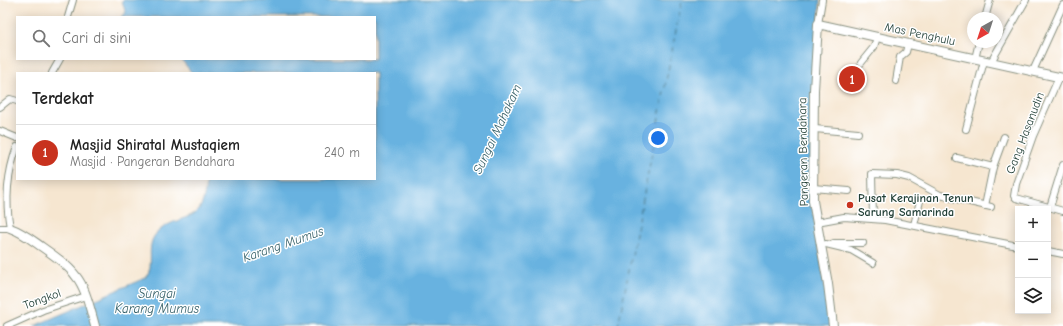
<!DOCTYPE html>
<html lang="id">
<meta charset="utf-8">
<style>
body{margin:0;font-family:"Comic Neue",sans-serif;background:#f6f6f6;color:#222}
.controls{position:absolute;right:12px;bottom:12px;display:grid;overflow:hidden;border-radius:0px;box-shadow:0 2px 10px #0003}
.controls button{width:36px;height:36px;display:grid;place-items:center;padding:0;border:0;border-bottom:1px solid #e0e0e0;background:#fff;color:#222;font:20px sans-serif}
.compass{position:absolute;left:967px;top:12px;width:36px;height:36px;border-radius:50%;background:#fff;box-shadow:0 2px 10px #0003;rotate:219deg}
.you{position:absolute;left:658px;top:138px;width:14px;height:14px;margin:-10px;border:3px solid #fff;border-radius:50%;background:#1a73e8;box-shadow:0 0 0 6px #1a73e833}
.badge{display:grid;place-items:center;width:26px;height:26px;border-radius:50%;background:#c8321e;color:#fff;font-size:13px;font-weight:700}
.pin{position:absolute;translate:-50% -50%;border:2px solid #fff;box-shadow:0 1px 4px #0006}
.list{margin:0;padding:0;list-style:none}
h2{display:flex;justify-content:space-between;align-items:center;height:52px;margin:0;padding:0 16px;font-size:17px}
h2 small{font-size:13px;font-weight:400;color:#767676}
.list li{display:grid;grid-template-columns:26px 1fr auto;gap:12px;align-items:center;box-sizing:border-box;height:56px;padding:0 16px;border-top:1px solid #e0e0e0}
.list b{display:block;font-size:15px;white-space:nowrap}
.list p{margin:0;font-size:13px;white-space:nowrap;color:#767676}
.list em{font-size:13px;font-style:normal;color:#767676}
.icon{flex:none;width:22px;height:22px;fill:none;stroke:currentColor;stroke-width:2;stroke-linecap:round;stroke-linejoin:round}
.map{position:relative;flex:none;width:1063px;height:326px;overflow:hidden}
.search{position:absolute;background:#fff;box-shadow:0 2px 10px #0003;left:16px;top:16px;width:360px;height:44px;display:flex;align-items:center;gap:10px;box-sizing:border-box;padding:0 14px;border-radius:0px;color:#767676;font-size:15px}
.panel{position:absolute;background:#fff;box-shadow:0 2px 10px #0003;left:16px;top:72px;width:360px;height:108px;border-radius:0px}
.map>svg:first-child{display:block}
.water{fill:#68b2e0;stroke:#44788a}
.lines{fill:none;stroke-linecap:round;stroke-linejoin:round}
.ferry{stroke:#356068;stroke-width:1;stroke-dasharray:5 4;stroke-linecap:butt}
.minor-casing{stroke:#8a9282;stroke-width:8}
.tertiary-casing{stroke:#8a9282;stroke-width:10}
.minor{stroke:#fff;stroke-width:6}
.tertiary{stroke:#fff;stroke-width:8}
.poi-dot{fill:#c8321e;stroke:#fff;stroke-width:1.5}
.labels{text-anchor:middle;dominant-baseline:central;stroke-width:3;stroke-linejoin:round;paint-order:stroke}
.street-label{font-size:12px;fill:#1f3d34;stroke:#fff}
.poi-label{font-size:12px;font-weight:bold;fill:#1f3d34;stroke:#fff;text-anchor:start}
.water-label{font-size:13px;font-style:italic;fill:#356068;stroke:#fff}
</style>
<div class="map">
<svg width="1063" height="326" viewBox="0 0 1063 326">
<rect width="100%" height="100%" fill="#fff"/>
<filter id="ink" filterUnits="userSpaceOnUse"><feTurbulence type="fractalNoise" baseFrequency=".025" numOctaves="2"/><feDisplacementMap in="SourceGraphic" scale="8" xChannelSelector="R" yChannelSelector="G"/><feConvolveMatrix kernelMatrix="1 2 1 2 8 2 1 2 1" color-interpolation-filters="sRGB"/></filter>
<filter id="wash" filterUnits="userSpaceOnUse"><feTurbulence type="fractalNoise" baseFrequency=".012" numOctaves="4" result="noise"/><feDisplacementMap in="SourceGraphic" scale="16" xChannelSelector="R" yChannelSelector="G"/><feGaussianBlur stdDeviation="0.9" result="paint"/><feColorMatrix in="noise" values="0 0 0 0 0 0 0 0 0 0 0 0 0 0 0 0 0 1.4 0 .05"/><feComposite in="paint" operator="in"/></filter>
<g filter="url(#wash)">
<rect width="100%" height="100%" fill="#f6e6d0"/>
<path class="water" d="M123 0H820L812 203 831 326H34L145 278C156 267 145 248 155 235 167 219 192 220 199 209 205 201 205 189 206 179H375V73H192L181 59H375V17H121L126 13 122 2Z"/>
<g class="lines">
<path class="ferry" d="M618 326 682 0"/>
</g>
</g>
<g filter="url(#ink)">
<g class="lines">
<defs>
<g id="minor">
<path d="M68 17 73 0"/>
<path d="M985 18 990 0"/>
<path d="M818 24 822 0"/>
<path d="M975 59 979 42"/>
<path d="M991 62 1026 0"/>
<path d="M861 63 874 47 877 37"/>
<path d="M1033 71 1063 5"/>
<path d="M52 73 60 59"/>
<path d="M1059 77 1033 136 1016 184 1014 196 1016 198 1063 211"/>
<path d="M896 81 900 57 906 52 908 44"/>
<path d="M0 107 10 99 17 101"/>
<path d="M815 129 858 133"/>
<path d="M966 129 984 61"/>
<path d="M0 131 17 138"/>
<path d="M957 158 993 167"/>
<path d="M813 188 849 191"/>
<path d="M985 206 993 167 1004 137"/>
<path d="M1050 207 1063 165"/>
<path d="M873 218 872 174 897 175 909 178 940 195 991 207"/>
<path d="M817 222 844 217 885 220 1018 246"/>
<path d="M914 225 920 201"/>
<path d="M0 228H10C5 200 7 174 17 147"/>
<path d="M834 243H863"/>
<path d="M826 244 851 250 873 263"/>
<path d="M1048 251 1063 254"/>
<path d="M7 326 43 310 86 296"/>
</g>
<g id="tertiary">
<path d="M10 228C22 232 32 240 42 247 81 274 83 281 95 326"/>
<path d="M833 326 828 284 813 201 814 90 818 24 1063 78"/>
</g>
</defs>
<use href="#minor" class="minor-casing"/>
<use href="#tertiary" class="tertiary-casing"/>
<use href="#minor" class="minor"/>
<use href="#tertiary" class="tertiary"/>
</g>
</g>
<circle class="poi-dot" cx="850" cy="205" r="4"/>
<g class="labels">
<g class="street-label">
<text transform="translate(920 34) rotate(12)">Mas Penghulu</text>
<text transform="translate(1025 133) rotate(-69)">Gang Hasanudin</text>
<text transform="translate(803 152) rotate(-91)">Pangeran Bendahara</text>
<text transform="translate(42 299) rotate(-20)">Tongkol</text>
</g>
<g class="poi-label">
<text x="858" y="198">Pusat Kerajinan Tenun<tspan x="858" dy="14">Sarung Samarinda</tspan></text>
</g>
<g class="water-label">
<text transform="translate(497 129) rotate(-65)">Sungai Mahakam</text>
<text transform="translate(283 244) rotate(-19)">Karang Mumus</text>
<text x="157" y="293">Sungai<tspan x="157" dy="15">Karang Mumus</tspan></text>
</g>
</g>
</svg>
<div class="controls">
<button>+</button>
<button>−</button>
<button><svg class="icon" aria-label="layers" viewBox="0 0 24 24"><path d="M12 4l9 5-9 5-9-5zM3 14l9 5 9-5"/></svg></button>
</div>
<svg class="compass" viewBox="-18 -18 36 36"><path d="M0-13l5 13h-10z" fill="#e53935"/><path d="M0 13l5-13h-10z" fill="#767676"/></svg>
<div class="you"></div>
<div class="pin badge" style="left:852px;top:79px">1</div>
<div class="search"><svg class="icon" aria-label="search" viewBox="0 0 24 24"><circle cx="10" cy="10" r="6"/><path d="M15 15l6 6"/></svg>Cari di sini</div>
<section class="panel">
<h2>Terdekat<small></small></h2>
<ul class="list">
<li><span class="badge">1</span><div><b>Masjid Shiratal Mustaqiem</b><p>Masjid · Pangeran Bendahara</p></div><em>240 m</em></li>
</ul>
</section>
</div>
